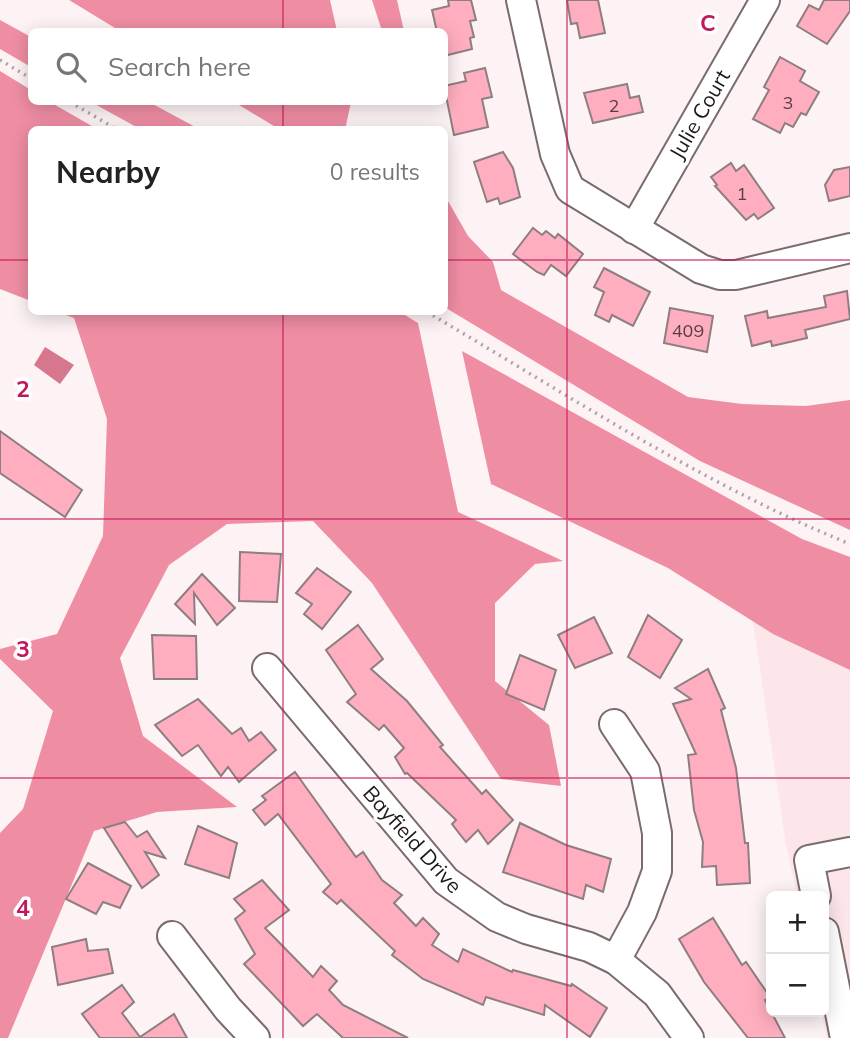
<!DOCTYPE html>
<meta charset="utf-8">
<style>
body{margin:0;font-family:Mulish,sans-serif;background:#f6f6f6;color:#222}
.controls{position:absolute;right:21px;bottom:21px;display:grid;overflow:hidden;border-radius:10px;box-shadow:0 4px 18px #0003}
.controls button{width:63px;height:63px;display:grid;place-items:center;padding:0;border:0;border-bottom:2px solid #e0e0e0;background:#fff;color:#222;font:35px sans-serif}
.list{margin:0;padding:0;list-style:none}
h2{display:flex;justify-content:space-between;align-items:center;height:91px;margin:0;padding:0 28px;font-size:30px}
h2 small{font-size:23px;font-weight:400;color:#767676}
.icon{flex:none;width:38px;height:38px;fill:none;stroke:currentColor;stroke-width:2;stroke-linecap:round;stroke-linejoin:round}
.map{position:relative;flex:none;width:850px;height:1038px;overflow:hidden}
.search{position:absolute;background:#fff;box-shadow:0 4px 18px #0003;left:28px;top:28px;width:420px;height:77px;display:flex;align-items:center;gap:18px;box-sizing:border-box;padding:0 24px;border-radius:10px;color:#767676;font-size:26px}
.panel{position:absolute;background:#fff;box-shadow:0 4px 18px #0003;left:28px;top:126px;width:420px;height:189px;border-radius:10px}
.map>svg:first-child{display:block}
.built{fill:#fce6ea}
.forest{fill:#ef8da3}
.water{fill:#d7778e}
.building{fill:#feaebf;stroke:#8e7e81;stroke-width:2}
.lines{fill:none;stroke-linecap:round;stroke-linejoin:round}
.minor-casing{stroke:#7a6b6d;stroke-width:32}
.path{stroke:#aca3a4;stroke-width:3.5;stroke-dasharray:2 5;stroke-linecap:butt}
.minor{stroke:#fff;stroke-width:28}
.grid{fill:none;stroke:#c2185b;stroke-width:2;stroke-opacity:0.55}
.labels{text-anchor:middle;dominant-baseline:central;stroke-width:7;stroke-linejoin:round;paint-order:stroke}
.number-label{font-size:18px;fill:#563e42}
.street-label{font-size:21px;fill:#1e1819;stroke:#fff}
.grid-label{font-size:23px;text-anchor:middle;font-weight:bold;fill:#c2185b;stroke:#fff;stroke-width:7;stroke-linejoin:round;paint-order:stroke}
</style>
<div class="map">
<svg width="850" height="1038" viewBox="0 0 850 1038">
<rect width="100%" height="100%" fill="#fdf2f4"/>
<path class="built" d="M751 608 850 646V1038H827L821 1012H824V896H797L785 839Z"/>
<g class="forest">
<path d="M69 0H330L337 31H120Z"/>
<path d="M372 0H397L404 31H382Z"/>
<path d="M0 20 31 37V67L0 49Z"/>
<path d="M0 71 31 90 32 102H50L97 129 32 130 31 301 0 289Z"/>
<path d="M91 102H149L199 129H140Z"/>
<path d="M234 102H351L345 130 279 129Z"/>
<path d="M444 194 468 236 493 262 501 290 688 397 742 404 806 406 850 400V530L700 461 446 308Z"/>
<path d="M58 312H400L418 323 458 512 563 561 535 564 495 603V681L549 725 561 786 501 779 372 583 313 521 227 524 169 565 120 658 143 736 237 807 157 812 94 831 8 1038H0V833L23 809 53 711 0 659V649L57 634 103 536 107 419 74 318Z"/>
<path d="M462 351 802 539 850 557V670L773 634 668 568 491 484Z"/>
</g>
<path class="water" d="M45 347 74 365 60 384 34 365Z"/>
<g class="building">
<path d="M448 0H471L476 20 470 21 474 37 470 38 472 49 444 56V32H437L432 10 449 6Z"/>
<path d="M567 0H598L605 33 580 38 577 23 571 24Z"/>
<path d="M824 0H850V11L827 44 797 26 809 5 819 10Z"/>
<path d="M780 57 805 71 800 81 819 92 806 115 801 113 793 127 785 123 780 133 753 119 769 90 764 87Z"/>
<path d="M485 68 492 97 482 99 488 127 454 135 444 86 466 81 464 73Z"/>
<path d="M627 84 630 98 639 96 643 112 593 123 584 93Z"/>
<path d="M503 152 513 168 520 197 500 204 498 198 487 202 474 162Z"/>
<path d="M731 163 736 171 744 165 774 208 758 219 754 214 746 220 715 186 717 185 711 177Z"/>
<path d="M850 167V196L829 201 825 185 834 170Z"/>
<path d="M533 228 542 235 546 231 555 238 558 234 583 254 566 276 551 265 544 275 537 272 513 254Z"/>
<path d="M604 268 650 292 633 326 612 315 609 322 595 315 604 292 594 287Z"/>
<path d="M847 291 850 319 805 330 807 338 772 346 771 341 752 346 745 316 767 311 768 318 826 307 824 296Z"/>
<path d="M670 308 713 316 707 352 664 343Z"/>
<path d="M0 431 82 490 65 517 0 473Z"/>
<path d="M240 552 281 554 277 602 239 601Z"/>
<path d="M317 568 351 592 322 629 304 614 312 604 296 593Z"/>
<path d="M202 574 235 608 217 625 194 593 195 624 175 604Z"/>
<path d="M648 615 682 640 660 678 628 657Z"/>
<path d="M594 617 612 653 575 668 558 635Z"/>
<path d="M358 625 383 659 371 669 407 701 443 745 440 747 482 794 486 790 513 820 488 844 478 830 466 842 452 824 456 820 407 773 405 774 395 757 404 748 384 725 379 730 347 702 356 694 326 650Z"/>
<path d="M152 635 196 636 197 679H154Z"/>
<path d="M520 655 556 670 544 710 506 694Z"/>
<path d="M708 669 725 708 721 710 736 768 745 843H748L750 883 717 885 716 866 702 867 703 842 694 810 688 755 696 754 673 704 691 699 675 688Z"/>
<path d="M198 699 232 734 241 728 249 741 261 732 276 750 239 782 228 767 221 776 198 745 182 756 155 725Z"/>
<path d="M295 772 356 857 363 852 382 880 402 895 394 903 416 926 423 918 439 934 432 945 458 962 463 949 512 972 513 970 571 986 572 984 607 1008 590 1037 545 1005 544 1015 486 997 483 1005 423 979 392 955 395 951 341 900 337 904 323 892 331 884 278 814 265 825 253 810 266 800 262 796Z"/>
<path d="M125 822 137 837 147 831 165 858 145 852 159 875 142 888 104 828Z"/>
<path d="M520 823 566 845 611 859 603 892 586 885 583 899 503 872Z"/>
<path d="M198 826 237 843 229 878 185 864Z"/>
<path d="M88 863 131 886 120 908 103 902 96 914 66 899Z"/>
<path d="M262 880 289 910 265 928 313 977 321 966 337 981 329 990 343 1005 408 1038H343L317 1014 303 1026 244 964 255 954 235 919 245 911 234 899Z"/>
<path d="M713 918 742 965 746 962 770 997 765 1000 785 1038H748L704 982 679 939Z"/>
<path d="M86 939 88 951 108 949 113 973 58 985 52 947Z"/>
<path d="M122 985 134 1002 122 1013 140 1037 174 1014 187 1038H100L82 1014Z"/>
</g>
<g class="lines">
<defs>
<g id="minor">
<path d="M521 0 555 154 570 189 701 269 720 275H736L850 248"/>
<path d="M634 229 765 0"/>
<path d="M267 668 446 881 497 917 526 929 589 947 616 960 657 994 689 1038"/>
<path d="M614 724 645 771 657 833V871L642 912 616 960"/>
<path d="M816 896 809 860 850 852"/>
<path d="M824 932 845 1038"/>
<path d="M172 936 228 1009 255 1038"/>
</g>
</defs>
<use href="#minor" class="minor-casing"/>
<g class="path">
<path d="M0 60 32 79"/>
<path d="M70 102 118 130"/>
<path d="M427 312C565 393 702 484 850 544"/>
</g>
<use href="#minor" class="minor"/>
</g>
<path class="grid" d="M283 0V32M567 0V1038M283 102V130M0 260H32M444 260H850M283 312V1038M0 519H850M0 778H850"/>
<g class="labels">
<g class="number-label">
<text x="788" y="102">3</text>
<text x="614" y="105">2</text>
<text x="742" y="193">1</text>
<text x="688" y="330">409</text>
</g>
<g class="street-label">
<text transform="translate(699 114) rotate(-60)">Julie Court</text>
<text transform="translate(413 839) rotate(48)">Bayfield Drive</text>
</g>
</g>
<g class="grid-label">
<text x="708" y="31">C</text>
<text x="23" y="397">2</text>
<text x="23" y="657">3</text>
<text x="23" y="916">4</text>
</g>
</svg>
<div class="controls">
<button>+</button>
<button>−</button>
</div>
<div class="search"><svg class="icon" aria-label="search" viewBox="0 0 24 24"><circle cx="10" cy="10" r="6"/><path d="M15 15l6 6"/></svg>Search here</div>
<section class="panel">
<h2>Nearby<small>0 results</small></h2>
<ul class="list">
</ul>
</section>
</div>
